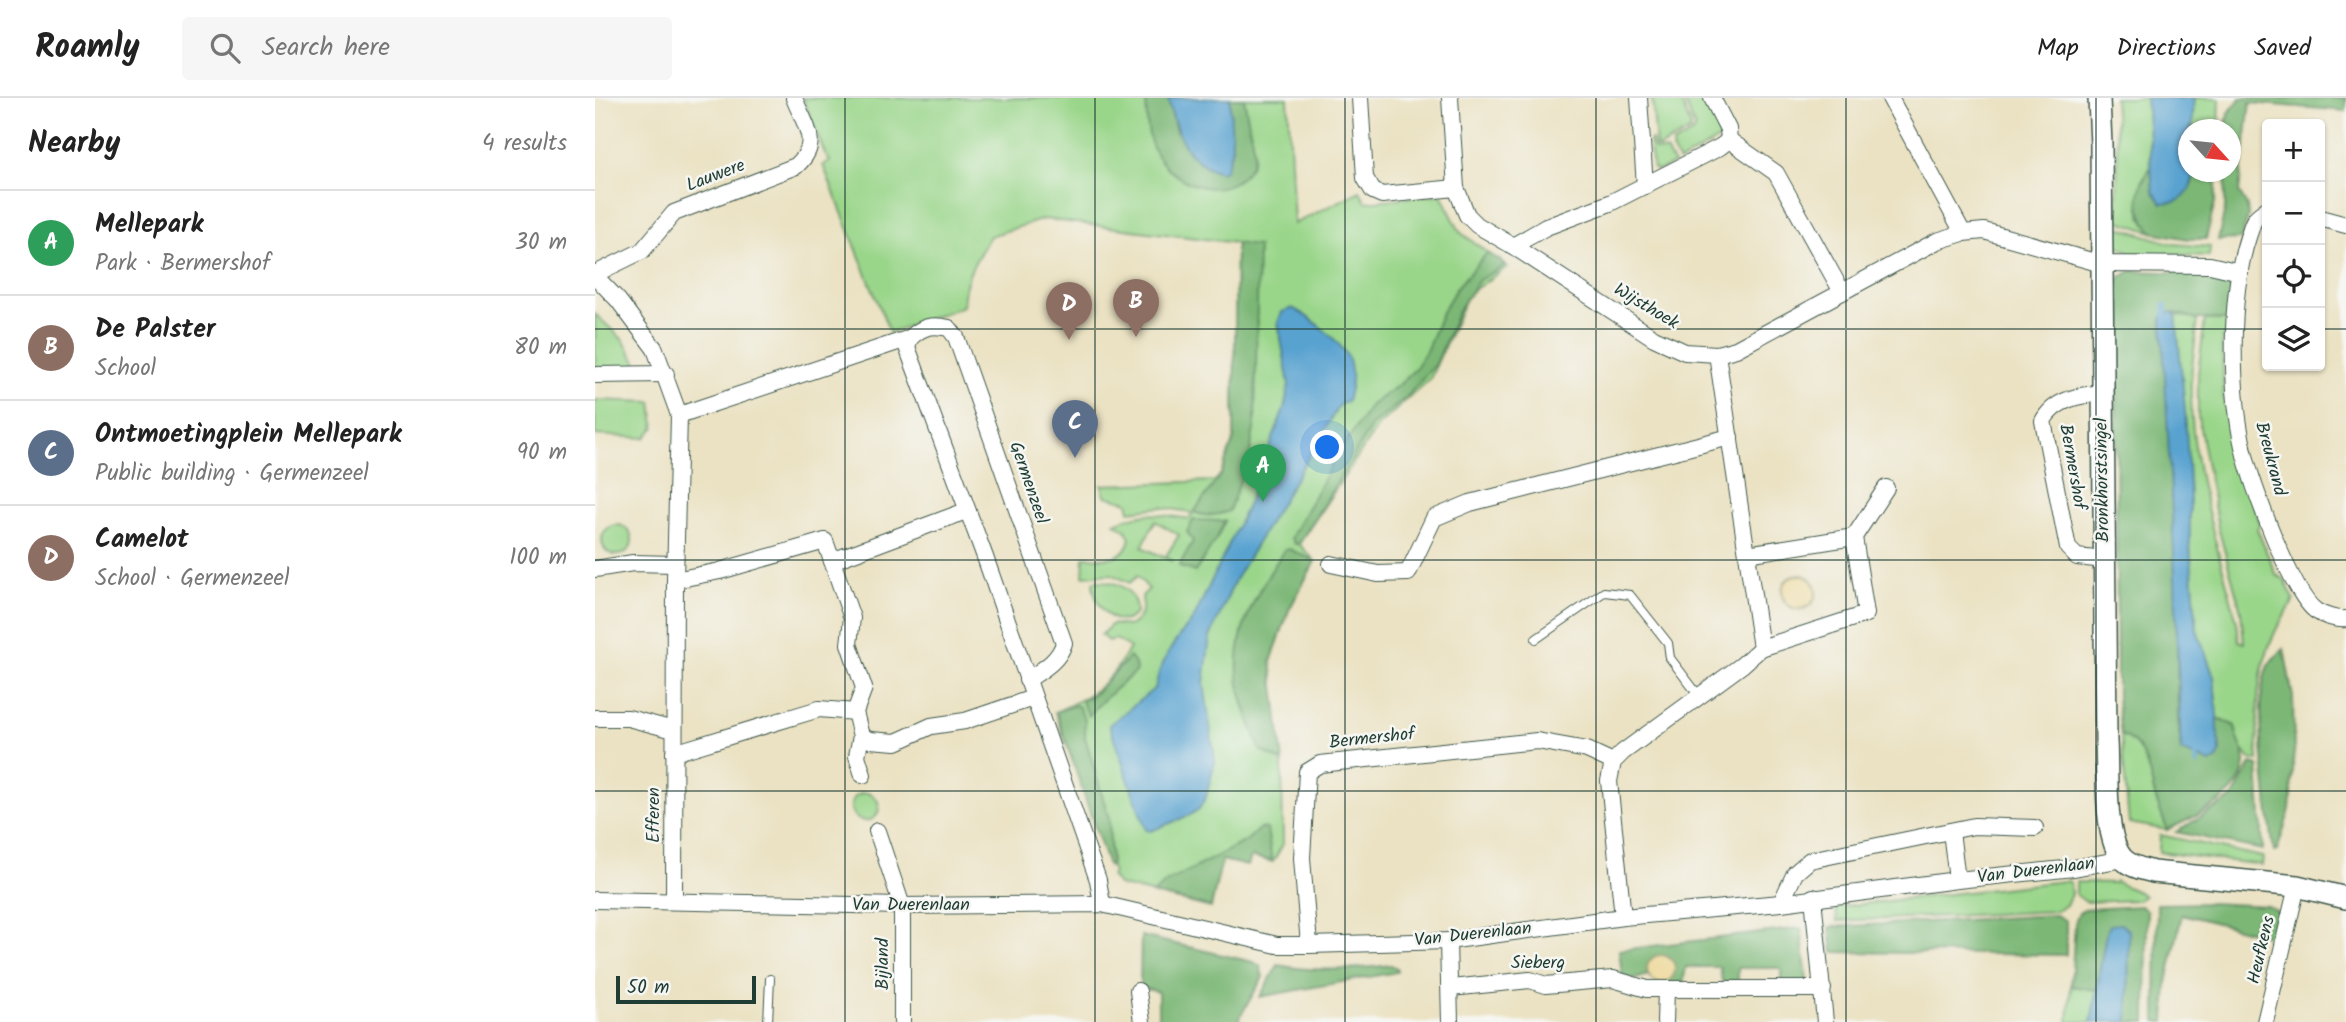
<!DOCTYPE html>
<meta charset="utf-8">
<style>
body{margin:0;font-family:Kalam,sans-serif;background:#f6f6f6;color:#222}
.controls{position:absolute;right:21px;top:21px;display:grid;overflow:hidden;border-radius:7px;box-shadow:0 2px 5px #0004}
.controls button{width:63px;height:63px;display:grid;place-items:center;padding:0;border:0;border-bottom:2px solid #e0e0e0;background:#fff;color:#222;font:35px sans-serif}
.compass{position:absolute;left:1583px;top:21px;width:63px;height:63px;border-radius:50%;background:#fff;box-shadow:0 2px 5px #0004;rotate:117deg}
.scale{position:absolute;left:21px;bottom:18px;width:140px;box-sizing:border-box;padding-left:7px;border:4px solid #1f3d34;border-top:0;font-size:19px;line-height:24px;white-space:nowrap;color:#1f3d34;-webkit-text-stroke:5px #f6f6f2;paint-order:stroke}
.you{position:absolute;left:733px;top:350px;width:24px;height:24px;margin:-18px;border:5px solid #fff;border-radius:50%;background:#1a73e8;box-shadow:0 0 0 10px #1a73e833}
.badge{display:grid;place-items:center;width:46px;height:46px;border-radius:50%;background:#ea580c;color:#fff;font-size:23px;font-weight:700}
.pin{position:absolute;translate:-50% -58px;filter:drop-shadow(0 2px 4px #0008)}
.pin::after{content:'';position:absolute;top:37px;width:24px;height:21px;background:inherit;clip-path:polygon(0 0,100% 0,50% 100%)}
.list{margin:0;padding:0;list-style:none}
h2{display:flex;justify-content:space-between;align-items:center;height:91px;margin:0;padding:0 28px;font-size:30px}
h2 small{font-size:23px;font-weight:400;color:#767676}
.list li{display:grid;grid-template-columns:46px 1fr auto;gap:21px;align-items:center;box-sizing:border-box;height:105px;padding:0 28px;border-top:2px solid #e0e0e0}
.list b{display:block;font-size:26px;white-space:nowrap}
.list p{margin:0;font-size:23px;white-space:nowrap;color:#767676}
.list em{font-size:23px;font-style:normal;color:#767676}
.icon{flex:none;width:38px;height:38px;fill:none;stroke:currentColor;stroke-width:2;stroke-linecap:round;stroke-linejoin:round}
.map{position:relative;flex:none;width:1751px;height:924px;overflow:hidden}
header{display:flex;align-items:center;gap:42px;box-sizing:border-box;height:98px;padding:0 35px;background:#fff;border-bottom:2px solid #e0e0e0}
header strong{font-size:33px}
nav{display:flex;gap:38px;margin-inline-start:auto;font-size:24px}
.search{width:490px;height:63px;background:#f6f6f6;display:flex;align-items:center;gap:18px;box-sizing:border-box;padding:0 24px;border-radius:7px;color:#767676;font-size:26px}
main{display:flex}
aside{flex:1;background:#fff}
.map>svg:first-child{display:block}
.green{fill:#9ad68a;stroke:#5c8a5f;stroke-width:2;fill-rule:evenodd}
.forest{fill:#7bb776;stroke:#4d7a55;stroke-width:2}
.sand{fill:#eeda9e;stroke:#868c69;stroke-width:2}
.water{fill:#58a2d0;stroke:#3c7082;stroke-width:2}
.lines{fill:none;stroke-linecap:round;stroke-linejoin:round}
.stream{stroke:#58a2d0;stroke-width:5}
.lane-casing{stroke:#3e5649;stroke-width:10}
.street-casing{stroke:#3e5649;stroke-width:18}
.secondary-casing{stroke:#3e5649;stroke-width:24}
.lane{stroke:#fff;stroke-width:8}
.street{stroke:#fff;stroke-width:16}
.secondary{stroke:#fff;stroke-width:21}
.grid{fill:none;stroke:#1f3d34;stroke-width:2;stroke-opacity:0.55}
.labels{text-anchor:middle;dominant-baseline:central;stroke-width:5;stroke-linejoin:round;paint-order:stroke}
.street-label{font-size:18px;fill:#1f3d34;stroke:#f6f6f2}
</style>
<header>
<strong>Roamly</strong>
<div class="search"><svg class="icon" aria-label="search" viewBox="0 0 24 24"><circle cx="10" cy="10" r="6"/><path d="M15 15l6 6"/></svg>Search here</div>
<nav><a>Map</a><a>Directions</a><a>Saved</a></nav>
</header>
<main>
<aside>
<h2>Nearby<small>4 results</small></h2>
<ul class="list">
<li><span class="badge" style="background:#2e9e5b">A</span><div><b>Mellepark</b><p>Park · Bermershof</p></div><em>30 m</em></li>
<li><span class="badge" style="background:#8d6e63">B</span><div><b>De Palster</b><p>School</p></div><em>80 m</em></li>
<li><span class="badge" style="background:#5c6f8a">C</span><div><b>Ontmoetingplein Mellepark</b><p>Public building · Germenzeel</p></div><em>90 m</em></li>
<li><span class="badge" style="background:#8d6e63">D</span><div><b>Camelot</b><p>School · Germenzeel</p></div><em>100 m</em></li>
</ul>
</aside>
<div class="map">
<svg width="1751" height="924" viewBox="0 0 1751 924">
<rect width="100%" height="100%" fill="#f6f6f2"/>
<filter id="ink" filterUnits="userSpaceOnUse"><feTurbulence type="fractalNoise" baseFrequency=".0143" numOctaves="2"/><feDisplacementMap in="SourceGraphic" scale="14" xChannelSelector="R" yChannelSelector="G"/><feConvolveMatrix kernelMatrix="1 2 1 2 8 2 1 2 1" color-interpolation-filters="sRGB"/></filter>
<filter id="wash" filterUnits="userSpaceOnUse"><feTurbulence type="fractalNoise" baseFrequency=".00686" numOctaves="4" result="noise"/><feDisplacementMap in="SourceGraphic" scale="28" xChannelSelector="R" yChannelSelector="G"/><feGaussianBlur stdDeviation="1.57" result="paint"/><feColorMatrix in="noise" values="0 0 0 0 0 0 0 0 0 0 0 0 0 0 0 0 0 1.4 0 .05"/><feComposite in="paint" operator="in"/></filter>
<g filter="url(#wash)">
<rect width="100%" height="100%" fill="#ebe2c3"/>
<g class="green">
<path d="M208 0H693L699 126 765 93 771 104 846 96 865 134 912 169 873 196 835 281 783 328 704 446 720 463 694 511 676 564 687 664 688 746 678 764 656 758 626 762 616 810 523 787 516 778 518 775 460 614C500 596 512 588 535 550L521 541 513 543 506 537 517 526 534 528C546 521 549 512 547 498L554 491 542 478 535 485 516 476 488 478 489 459C509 460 530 464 535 440L530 431 520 425C552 412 562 416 594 421L598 415 566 409 535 413 533 404 510 398 507 387 620 383 626 376 639 341 641 145 449 121 395 138C381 162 369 178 368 208L295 235 228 67 235 63 230 56ZM560 423 584 437 571 458 579 464 547 449Z"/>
<path d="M1057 0H1085L1096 29 1095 33 1063 50 1061 48Z"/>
<path d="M1089 0H1111C1118 13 1129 26 1124 41L1084 64 1077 51 1078 46 1095 37 1100 31Z"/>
<path d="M1519 0H1551L1556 69 1547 82 1546 119 1557 134 1521 122 1523 60Z"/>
<path d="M1599 0H1625L1624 31 1610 29 1597 31Z"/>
<path d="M1057 42 1060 52 1071 53 1079 66 1063 73 1058 70 1054 43Z"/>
<path d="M1524 129 1578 146 1615 149 1614 158 1537 155 1521 147V131Z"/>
<path d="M0 216 28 242 45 270 0 271Z"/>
<path d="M1581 217 1603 221C1601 241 1597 261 1596 281 1593 364 1622 445 1642 524L1644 543 1649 545 1646 513 1623 429 1603 319V275L1610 222H1633L1632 234 1627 240 1629 307 1636 310 1645 362 1665 425 1662 431 1681 477 1689 481 1699 501C1694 513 1685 523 1680 534 1659 579 1662 615 1663 663L1655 661 1644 647 1640 628 1622 620 1619 579 1602 532 1595 448V400Z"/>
<path d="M0 302 57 304 60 329 50 340 0 337Z"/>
<circle cx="22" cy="442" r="15"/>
<path d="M501 483C523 483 541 491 541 515 521 537 498 506 498 484Z"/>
<path d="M1526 637C1552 645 1554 678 1561 701 1564 711 1569 722 1572 732L1534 725Z"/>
<circle cx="270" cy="709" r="14"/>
<path d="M1565 737 1668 759 1667 767 1564 754Z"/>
<path d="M1469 783 1475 784 1476 796 1471 807 1461 813 1242 823 1241 809Z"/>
<path d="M1520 783C1528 789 1545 793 1549 798L1543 802 1491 804 1481 797V784L1519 785Z"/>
<path d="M1476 888 1502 892 1496 924H1473Z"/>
</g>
<g class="forest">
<path d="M551 0H573L581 34 626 74 631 70 637 51 635 0H649L659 53C659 65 654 73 644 81 616 102 575 82 560 54 551 37 552 19 551 0Z"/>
<path d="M1646 0H1751V13L1655 5 1644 94 1652 108 1653 119 1646 141 1623 142 1630 111 1631 74H1636V32L1630 31 1634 14Z"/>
<path d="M1556 69 1558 93 1567 105 1574 103 1597 86 1599 74H1622L1620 104 1611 141H1593L1557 134C1540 110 1539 94 1556 69Z"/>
<path d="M641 145 663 148 660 324 655 356 634 413C622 417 611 420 599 414L626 376 639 341Z"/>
<path d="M892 155 905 162 909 168 884 182 863 213 842 264 812 299 778 326 704 446H700L696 440 739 362 776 307 805 286 821 270 832 251 847 214 862 189Z"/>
<path d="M1537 173 1624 176C1642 185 1635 205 1633 222L1603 221 1577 214 1583 621 1586 653 1598 657 1625 655 1622 620 1640 628C1640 641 1651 652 1650 665 1647 701 1599 718 1572 732 1569 722 1564 711 1561 701 1554 678 1552 645 1526 637L1522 601 1521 181Z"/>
<path d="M598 422 630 423 622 440 600 474 584 468 598 443 592 434Z"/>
<path d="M694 451 720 463 694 512 676 563 688 664 665 652C658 631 648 608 644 586 636 533 663 494 689 452Z"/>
<path d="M1689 551 1698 599 1699 660 1695 711 1682 753 1679 754C1674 716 1656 596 1674 566 1677 561 1685 555 1689 551Z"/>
<path d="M535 559 540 566 541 573C525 588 507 600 494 618L486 602 498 597Z"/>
<path d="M480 607 484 609 490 622V639L514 721 516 766 513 768 461 614Z"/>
<path d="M1656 666 1663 668 1668 752 1581 734 1638 699Z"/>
<path d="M665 730 672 731 677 763 656 759 653 768 627 762 616 809 558 796 572 784 651 743Z"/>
<path d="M1616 805 1673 808 1683 814 1677 839 1587 816 1572 884 1570 924H1561L1562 806Z"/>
<path d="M1546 808 1552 813 1551 924H1533L1534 833 1511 835 1502 892 1476 888 1480 825 1484 815 1491 811Z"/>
<path d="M1461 817 1471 823V857L1238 854 1235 829Z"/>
<path d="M1206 830 1212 883 1209 886 1186 885V870H1143V884H1127L1125 869H1091L1088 885H1075L1073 882 1077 879 1079 868 1072 859 1052 873 1053 877 1038 882 1027 877 1024 852Z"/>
<path d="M546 838 658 864 665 868 668 879 642 924H563V894L545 889Z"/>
<path d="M683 867C722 875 757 871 796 867L802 870V874L665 899Z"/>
</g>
<g class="sand">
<circle cx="1204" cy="494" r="17"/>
<circle cx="1066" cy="871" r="14"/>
</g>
<g class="water">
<path d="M573 0H635L637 50 631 71 626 74C590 65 580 32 573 0Z"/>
<path d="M1551 0H1599L1597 31 1594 32V74H1599C1597 86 1594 100 1579 104 1575 105 1571 104 1567 105L1558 93Z"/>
<path d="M697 210C714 218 752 247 755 266 758 279 755 292 752 304L745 306 640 482 615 539 609 585 620 663 611 699 604 711 595 717 556 733 551 732 514 627 560 590C565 565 580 541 598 522L652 408 689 311 694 287 683 224 687 214Z"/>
<path d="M1577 214 1581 217 1590 311 1595 400V448L1602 532 1619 579 1625 655 1622 662 1615 665 1586 653 1579 455 1567 222 1570 215Z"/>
<path d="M1526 826 1534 833 1533 924H1496L1511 835 1515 827Z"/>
</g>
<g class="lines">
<g class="stream">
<path d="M1570 207 1571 220"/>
<path d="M1600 652 1601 666"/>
</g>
</g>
</g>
<g filter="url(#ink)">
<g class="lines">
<defs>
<g id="lane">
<path d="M941 541 1009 494 1035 497 1073 545 1075 560 1104 598"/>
<path d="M173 924 175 881"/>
</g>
<g id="street">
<path d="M765 0 770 80 778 93 787 97 861 90"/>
<path d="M855 0 861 90 872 117 882 127 918 148 1059 240 1090 254 1122 256 1141 251 1342 143 1368 135 1389 133 1507 166 1615 167 1645 174"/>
<path d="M1044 0 1050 88"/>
<path d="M1117 0 1133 31 1134 42 1181 75 1247 194"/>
<path d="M1295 0 1368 135"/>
<path d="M1672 111C1668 114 1663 117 1660 121 1657 125 1656 131 1654 136 1634 194 1635 293 1649 353 1656 385 1697 496 1721 513 1729 518 1742 522 1751 521"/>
<path d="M1725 120 1751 127"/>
<path d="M918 148 951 129 1015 105 1125 49 1134 42"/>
<path d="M0 176 47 153 79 115 201 68C227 45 210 28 199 0"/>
<path d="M0 178 23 202 60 251 84 317 80 482 79 802"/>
<path d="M315 240 312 249 390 459 503 782 507 806"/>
<path d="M1122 256 1166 550"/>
<path d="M0 277 71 276"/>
<path d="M1507 296C1485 296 1459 302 1448 323L1473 450 1482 459 1510 462"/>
<path d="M84 317 315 240C328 228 337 226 354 230L361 239 469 545C464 563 447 572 432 582"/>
<path d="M1152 456 1259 439"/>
<path d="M237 463 371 413"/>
<path d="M736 466 783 476 813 475 839 420 875 405 1135 339"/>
<path d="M0 471 38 465 80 466"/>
<path d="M80 482 125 473 230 443 257 520 254 546 269 590 260 614 266 638 262 658 268 677"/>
<path d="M0 620H33L79 632"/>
<path d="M266 638 275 642 301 644 336 628 370 623 438 600"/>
<path d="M79 655 224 611 260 614"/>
<path d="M282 733 307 808V924"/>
<path d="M1356 733 1362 782"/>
<path d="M1218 799 1230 924"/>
<path d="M0 802 307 808 507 806 682 847H714L853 843 1028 819 1186 805 1362 782 1479 770 1528 761"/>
<path d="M1186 805 1200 775 1215 762 1379 728 1440 730"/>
<path d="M1028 819 1014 683 1018 664 1028 654 1147 567 1166 550 1271 516 1259 439 1291 390"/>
<path d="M853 843 855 924"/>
<path d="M714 847 707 760 712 674 725 666 942 643 992 652 1018 664"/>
<path d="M856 890 935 882 951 887 1018 881 1052 891H1228"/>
<path d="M543 893 547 924"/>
<path d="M1070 924 1071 891"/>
<path d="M1670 924 1702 788"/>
</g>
<path id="secondary" d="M1504 0 1506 47 1511 643C1513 672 1508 740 1528 761 1536 769 1548 771 1558 774L1702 788 1751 800"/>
</defs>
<use href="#lane" class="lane-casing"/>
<use href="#street" class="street-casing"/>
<use href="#secondary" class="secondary-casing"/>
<use href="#lane" class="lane"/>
<use href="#street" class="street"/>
<use href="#secondary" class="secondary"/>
</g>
</g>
<path class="grid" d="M250 0V924M500 0V924M750 0V924M1001 0V924M1251 0V924M1501 0V924M0 231H1672M1725 231H1751M0 462H1751M0 693H1751"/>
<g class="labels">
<g class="street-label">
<text transform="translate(121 78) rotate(-21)">Lauwere</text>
<text transform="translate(1051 209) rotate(31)">Wijsthoek</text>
<text transform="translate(1675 361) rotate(75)">Breukrand</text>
<text transform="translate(1477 369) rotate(80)">Bermershof</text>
<text transform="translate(1508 382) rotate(-91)">Bronkhorstsingel</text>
<text transform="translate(433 385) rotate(71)">Germenzeel</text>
<text transform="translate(777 641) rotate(-6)">Bermershof</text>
<text transform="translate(59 717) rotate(-90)">Efferen</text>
<text transform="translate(1441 773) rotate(-7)">Van Duerenlaan</text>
<text x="316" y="807">Van Duerenlaan</text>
<text transform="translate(878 837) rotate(-6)">Van Duerenlaan</text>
<text transform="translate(1667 852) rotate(-77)">Heufkens</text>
<text x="943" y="865">Sieberg</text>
<text transform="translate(288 866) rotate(-90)">Bijland</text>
</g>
</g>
</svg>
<div class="controls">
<button>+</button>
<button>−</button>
<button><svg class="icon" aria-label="locate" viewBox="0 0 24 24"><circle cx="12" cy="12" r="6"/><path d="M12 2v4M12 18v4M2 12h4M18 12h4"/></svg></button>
<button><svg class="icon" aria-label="layers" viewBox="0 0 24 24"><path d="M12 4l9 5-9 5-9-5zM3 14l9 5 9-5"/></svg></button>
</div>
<svg class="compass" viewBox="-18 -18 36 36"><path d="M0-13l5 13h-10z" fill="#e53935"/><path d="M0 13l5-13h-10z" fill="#767676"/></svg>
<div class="scale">50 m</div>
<div class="you"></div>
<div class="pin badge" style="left:668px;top:404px;background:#2e9e5b">A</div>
<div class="pin badge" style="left:541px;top:239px;background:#8d6e63">B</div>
<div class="pin badge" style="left:480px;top:360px;background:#5c6f8a">C</div>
<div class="pin badge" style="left:474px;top:242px;background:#8d6e63">D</div>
</div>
</main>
